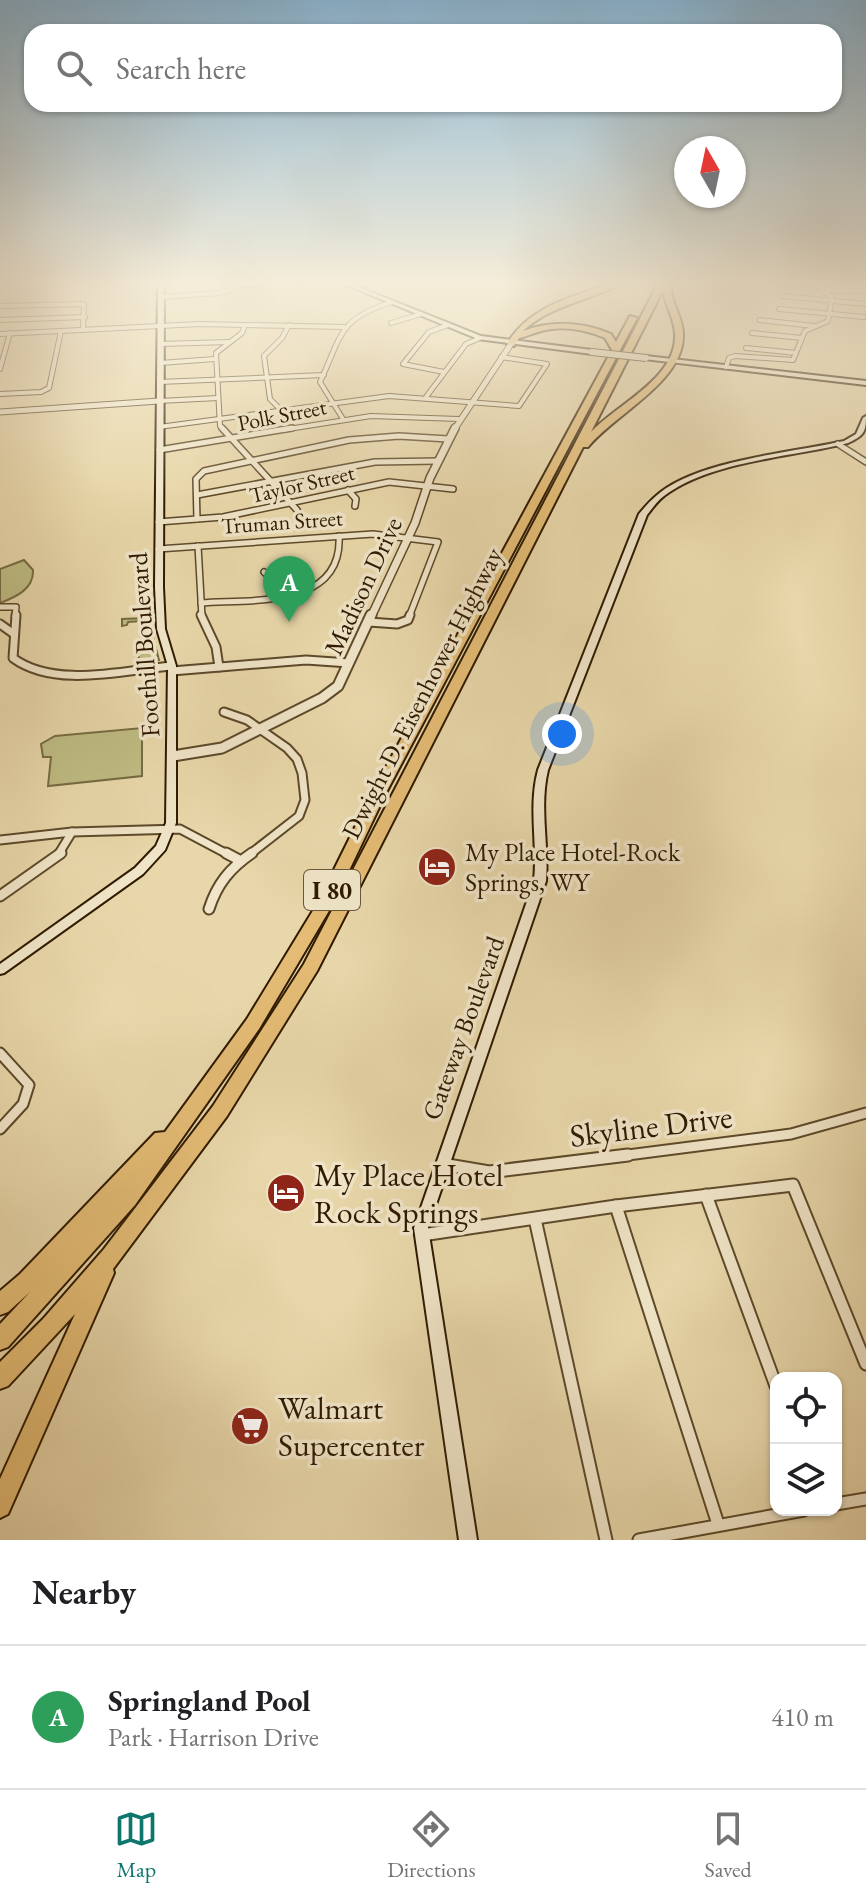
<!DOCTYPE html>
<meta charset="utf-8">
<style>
body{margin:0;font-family:"EB Garamond",serif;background:#f6f6f6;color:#202124}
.controls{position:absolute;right:24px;bottom:24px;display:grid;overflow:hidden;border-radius:16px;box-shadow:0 2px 6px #0004}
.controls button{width:72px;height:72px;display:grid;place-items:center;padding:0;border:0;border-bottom:2px solid #e0e0e0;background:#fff;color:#202124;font:40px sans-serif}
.compass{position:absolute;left:674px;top:136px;width:72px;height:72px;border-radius:50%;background:#fff;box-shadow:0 2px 6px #0004;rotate:351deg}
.you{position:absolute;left:562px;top:734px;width:28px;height:28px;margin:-20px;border:6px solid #fff;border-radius:50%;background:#1a73e8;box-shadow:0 0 0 12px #1a73e833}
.badge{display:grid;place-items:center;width:52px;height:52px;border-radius:50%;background:#0f766e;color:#fff;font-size:26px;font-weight:700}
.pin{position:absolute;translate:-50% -66px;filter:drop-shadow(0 2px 4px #0008)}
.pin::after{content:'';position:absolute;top:42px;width:28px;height:24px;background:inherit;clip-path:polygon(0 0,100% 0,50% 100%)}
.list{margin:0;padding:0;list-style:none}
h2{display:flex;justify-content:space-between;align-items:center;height:104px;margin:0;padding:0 32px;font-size:34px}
h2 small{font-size:26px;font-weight:400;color:#757577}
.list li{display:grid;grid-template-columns:52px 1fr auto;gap:24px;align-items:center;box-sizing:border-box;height:144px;padding:0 32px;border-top:2px solid #e0e0e0}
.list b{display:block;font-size:30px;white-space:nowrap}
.list p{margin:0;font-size:26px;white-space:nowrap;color:#757577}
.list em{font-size:26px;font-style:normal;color:#757577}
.icon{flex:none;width:44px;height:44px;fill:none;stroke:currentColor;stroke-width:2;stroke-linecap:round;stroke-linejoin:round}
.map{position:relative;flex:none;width:866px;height:1540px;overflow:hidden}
.search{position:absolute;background:#fff;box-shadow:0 2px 6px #0004;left:24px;right:24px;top:24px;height:88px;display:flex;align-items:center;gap:20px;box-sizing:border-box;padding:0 28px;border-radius:24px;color:#757577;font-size:30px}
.sheet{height:248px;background:#fff}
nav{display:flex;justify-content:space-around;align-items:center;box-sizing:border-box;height:112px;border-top:2px solid #e0e0e0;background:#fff;font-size:22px;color:#757577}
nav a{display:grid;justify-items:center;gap:4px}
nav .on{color:#0f766e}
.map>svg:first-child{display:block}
.green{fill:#bebc83;stroke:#766b42;stroke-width:2}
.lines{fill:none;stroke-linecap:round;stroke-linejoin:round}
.minor-far4-casing{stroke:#5d492a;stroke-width:6}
.minor-far3-casing{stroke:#5d492a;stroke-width:8}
.minor-far2-casing{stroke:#5d492a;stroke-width:11}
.minor-far1-casing{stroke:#5d492a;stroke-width:13}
.minor-casing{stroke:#5d492a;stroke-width:15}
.tertiary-far2-casing{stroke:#5d492a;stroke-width:7}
.tertiary-far1-casing{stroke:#5d492a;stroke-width:10}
.tertiary-casing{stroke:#5d492a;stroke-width:13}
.secondary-casing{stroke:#2f1a00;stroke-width:4}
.motorway-casing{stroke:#2f1a00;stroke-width:4}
.minor-far4{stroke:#f0e5c8;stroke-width:4}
.minor-far3{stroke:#f0e5c8;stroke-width:5}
.minor-far2{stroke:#f0e5c8;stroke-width:7}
.minor-far1{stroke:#f0e5c8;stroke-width:9}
.minor{stroke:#f0e5c8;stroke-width:11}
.tertiary-far2{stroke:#f0e5c8;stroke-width:5}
.tertiary-far1{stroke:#f0e5c8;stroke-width:7}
.tertiary{stroke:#f0e5c8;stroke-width:9}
.secondary{fill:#f0e5c8;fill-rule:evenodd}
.motorway{fill:#e4bc75;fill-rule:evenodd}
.secondary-bridge-casing{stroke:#2f1a00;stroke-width:8;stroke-linecap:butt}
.secondary-bridge{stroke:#f0e5c8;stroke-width:6}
.labels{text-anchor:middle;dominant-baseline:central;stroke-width:7;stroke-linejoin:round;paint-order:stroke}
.far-street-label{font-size:22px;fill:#2f1a00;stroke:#f0e5c8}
.shield{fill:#f0e5c8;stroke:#69573c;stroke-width:2}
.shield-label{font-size:24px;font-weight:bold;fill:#2f1a00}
.street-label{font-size:26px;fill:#2f1a00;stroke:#f0e5c8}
.poi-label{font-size:26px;fill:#2f1a00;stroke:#f0e5c8;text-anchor:start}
.near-street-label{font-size:32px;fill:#2f1a00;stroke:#f0e5c8}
.near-poi-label{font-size:32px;fill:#2f1a00;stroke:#f0e5c8;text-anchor:start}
</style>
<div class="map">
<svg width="866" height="1540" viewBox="0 0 866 1540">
<rect width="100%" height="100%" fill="#e8d7aa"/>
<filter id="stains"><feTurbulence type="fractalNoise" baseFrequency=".0025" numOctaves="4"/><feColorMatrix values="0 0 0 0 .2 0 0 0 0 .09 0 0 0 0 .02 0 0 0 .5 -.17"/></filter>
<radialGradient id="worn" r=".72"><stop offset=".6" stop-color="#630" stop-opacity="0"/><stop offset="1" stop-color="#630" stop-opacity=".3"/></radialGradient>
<g class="green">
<path d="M24 560 33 570C34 589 16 597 0 603V569Z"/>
<path d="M148 618 159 660 138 665 142 621 128 622 127 625 122 626V619Z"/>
<path d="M142 728V776L48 786 51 757H43L41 744 55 736Z"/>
</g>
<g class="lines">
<defs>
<g id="minor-far4">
<path d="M785 284 817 285"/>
<path d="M242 285 290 286 311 282"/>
<path d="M823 290 866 291"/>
<path d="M782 296 866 304"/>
<path d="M161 297 220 293 250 282"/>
<path d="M0 306 84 304 83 330"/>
<path d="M779 309 864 317"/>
<path d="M0 320 85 317"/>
<path d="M760 320 814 326"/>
<path d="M391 323 421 314"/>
<path d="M752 333 802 338"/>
<path d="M0 334 200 324 344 327"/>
<path d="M160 344 229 342"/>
<path d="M746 348 796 353"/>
<path d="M160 363 215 359"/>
<path d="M726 367 729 358 735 356 793 360 805 331 828 321 832 298 813 282"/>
<path d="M0 369 10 333"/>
<path d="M444 372 403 364 429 332 448 325"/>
<path d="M159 382 324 375"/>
<path d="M0 394 41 392 49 388 61 331"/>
<path d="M426 397 466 344 480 338"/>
<path d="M159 401 218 398"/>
<path d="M282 411 270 399 264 356 282 338 289 325"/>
<path d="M343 419 320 382C342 335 338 319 392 302"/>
<path d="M159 427 389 396 519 406 547 364 501 357"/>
<path d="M224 430 220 426 216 353 242 333 245 325"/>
<path d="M282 430 371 416 459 419"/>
</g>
<g id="minor-far3">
<path d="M222 428 297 510"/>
<path d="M838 444 866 462"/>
<path d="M159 450 292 428"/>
<path d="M348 490 356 499 355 506"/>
<path d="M197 495 375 462 438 461"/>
<path d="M197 519 196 479 204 471 349 440 399 436 448 439"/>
<path d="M158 522 223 517 389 482 453 489"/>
<path d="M198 546 202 617"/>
<path d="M158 549 373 534 438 542 409 617"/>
<path d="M264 572 269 577 271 598"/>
<path d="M201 603C252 599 343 609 339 536"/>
<path d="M0 607H16L15 617"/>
</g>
<g id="minor-far2">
<path d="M16 615 13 658C55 689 124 670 172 666"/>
<path d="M201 615 216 647 219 667"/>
<path d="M369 622 397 624 408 620 410 615"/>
<path d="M0 624 14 634"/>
<path d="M172 671 306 660 349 663"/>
<path d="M224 712 247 720 287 748 297 759 302 773 305 800 299 816 249 855"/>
<path d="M0 840 72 832 180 829 229 855"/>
<path d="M58 855 72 832"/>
</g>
<g id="minor-far1">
<path d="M226 853 241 861"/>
<path d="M0 896 61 853"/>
<path d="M209 909C217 884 230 868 252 853"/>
<path d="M0 1053 29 1085 23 1104 0 1129"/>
<path d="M612 1157 791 1134 866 1113"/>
</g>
<g id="minor">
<path d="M442 1164 489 1172 628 1155"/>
<path d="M706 1195 776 1386"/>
<path d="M616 1206 718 1524"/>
<path d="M535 1219 606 1540"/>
<path d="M422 1235 616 1206 793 1185 866 1364"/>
<path d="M836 1504 866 1499"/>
<path d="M639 1540 804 1510"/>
</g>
<g id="tertiary-far2">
<path d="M0 412 159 401"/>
<path d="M454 430 511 344"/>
</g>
<path id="tertiary-far1" d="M371 617 415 523 430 478 455 428"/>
<path id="tertiary" d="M173 756 222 748 322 698 338 686 371 615"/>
<g id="secondary">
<path d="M158 282H164L163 587 165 629 176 666V823L165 850 143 874 4 973 0 974V964L135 868 156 846 166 823 168 666 157 629 155 587Z"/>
<path d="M339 282H346L481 336 592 350 595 352 592 354 478 339Z"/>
<path d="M646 356 866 381V385L644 359V357Z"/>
<path d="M866 416C866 433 863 436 848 443 792 457 710 461 664 496 657 501 652 509 647 515L548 770C539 807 549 844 546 881L428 1228 477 1540H459L414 1228 534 881C538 844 528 807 538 770L639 514C644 508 650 501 656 496 696 460 791 453 844 441L856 434 863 418Z"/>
</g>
<g id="motorway">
<path d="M614 282H624C591 301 552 304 523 331 553 320 582 322 611 334L616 342 630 316 637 318 387 791 333 904 259 1029 135 1205 8 1347 0 1350V1324L30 1292 8 1312 0 1315V1291L20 1274 155 1133 165 1132 247 1019 317 904 373 791 612 350 605 338C584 329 560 325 538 332 531 334 525 337 519 338L514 346 507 344C529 306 575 296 614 282Z"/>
<path d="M659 282H671C669 302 684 317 683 336 683 382 615 414 588 447H583L317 971 227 1116 113 1269 114 1273 8 1514 0 1518V1479L75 1314 8 1386 0 1389V1362L43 1319 104 1249 213 1106 304 964ZM663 290C665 305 674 318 675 333 678 378 617 404 591 432Z"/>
</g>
</defs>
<use href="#minor-far4" class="minor-far4-casing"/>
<use href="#minor-far3" class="minor-far3-casing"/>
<use href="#minor-far2" class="minor-far2-casing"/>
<use href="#minor-far1" class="minor-far1-casing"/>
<use href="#minor" class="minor-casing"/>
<use href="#tertiary-far2" class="tertiary-far2-casing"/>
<use href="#tertiary-far1" class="tertiary-far1-casing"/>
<use href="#tertiary" class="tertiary-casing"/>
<use href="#secondary" class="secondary-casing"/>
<use href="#motorway" class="motorway-casing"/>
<use href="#minor-far4" class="minor-far4"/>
<use href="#minor-far3" class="minor-far3"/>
<use href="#minor-far2" class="minor-far2"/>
<use href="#minor-far1" class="minor-far1"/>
<use href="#minor" class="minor"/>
<use href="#tertiary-far2" class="tertiary-far2"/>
<use href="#tertiary-far1" class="tertiary-far1"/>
<use href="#tertiary" class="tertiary"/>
<use href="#secondary" class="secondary"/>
<use href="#motorway" class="motorway"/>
<defs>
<path id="secondary-bridge" d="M592 352 646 358"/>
</defs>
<use href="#secondary-bridge" class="secondary-bridge-casing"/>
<use href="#secondary-bridge" class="secondary-bridge"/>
</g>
<linearGradient id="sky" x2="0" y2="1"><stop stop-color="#89b5d3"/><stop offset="0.57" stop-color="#f5edd9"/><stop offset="1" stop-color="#f5edd9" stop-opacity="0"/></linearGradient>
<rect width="866" height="497" fill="url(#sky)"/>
<defs>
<symbol id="hotel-disc" viewBox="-11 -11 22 22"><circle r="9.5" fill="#8f2418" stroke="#f0e5c8"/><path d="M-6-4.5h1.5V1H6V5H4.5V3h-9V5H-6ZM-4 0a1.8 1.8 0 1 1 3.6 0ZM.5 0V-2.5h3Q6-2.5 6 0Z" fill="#fff"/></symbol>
<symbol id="supermarket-disc" viewBox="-11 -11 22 22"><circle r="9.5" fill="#8f2418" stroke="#f0e5c8"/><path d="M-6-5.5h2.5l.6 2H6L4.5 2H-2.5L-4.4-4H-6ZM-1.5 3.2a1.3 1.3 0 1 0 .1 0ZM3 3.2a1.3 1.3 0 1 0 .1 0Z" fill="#fff"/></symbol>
</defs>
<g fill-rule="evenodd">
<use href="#hotel-disc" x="415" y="845" width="44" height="44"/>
<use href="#hotel-disc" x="264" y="1171" width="44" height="44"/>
<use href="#supermarket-disc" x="228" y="1404" width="44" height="44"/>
</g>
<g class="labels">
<g class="far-street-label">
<text transform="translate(282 415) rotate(-11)">Polk Street</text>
<text transform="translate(302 484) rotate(-13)">Taylor Street</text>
<text transform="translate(282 522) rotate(-4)">Truman Street</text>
</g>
<rect class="shield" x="304" y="870" width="56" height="40" rx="6"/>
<g class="shield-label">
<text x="332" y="890">I 80</text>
</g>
<g class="street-label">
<text transform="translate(363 586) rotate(-65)">Madison Drive</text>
<text transform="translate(144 645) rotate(-94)">Foothill Boulevard</text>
<text transform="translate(422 693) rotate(-63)">Dwight D. Eisenhower Highway</text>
<text transform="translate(463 1028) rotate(-70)">Gateway Boulevard</text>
</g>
<g class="poi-label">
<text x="465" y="852">My Place Hotel-Rock<tspan x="465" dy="30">Springs, WY</tspan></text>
</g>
<g class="near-street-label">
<text transform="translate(651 1126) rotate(-7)">Skyline Drive</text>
</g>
<g class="near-poi-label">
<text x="314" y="1175">My Place Hotel<tspan x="314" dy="37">Rock Springs</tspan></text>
<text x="278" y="1408">Walmart<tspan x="278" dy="37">Supercenter</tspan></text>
</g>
</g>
<rect width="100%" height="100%" filter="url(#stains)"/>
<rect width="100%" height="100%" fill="url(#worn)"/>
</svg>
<div class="controls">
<button><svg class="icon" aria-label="locate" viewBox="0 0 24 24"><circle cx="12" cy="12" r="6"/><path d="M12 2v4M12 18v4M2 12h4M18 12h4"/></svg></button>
<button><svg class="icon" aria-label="layers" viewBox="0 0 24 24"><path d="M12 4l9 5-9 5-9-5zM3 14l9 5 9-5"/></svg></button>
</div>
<svg class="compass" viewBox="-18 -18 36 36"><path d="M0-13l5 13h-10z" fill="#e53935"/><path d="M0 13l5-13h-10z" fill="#757577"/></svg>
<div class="you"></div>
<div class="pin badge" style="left:289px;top:622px;background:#2e9e5b">A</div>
<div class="search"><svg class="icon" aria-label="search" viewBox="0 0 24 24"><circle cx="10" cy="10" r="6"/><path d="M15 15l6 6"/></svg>Search here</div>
</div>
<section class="sheet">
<h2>Nearby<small></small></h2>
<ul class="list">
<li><span class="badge" style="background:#2e9e5b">A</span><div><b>Springland Pool</b><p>Park · Harrison Drive</p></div><em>410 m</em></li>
</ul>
</section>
<nav>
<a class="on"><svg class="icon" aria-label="map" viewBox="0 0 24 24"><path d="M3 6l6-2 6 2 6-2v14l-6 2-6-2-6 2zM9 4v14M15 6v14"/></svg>Map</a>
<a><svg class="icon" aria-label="directions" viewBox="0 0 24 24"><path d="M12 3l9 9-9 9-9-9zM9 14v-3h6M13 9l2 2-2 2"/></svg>Directions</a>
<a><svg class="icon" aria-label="saved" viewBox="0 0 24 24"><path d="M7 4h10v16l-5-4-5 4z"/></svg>Saved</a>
</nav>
